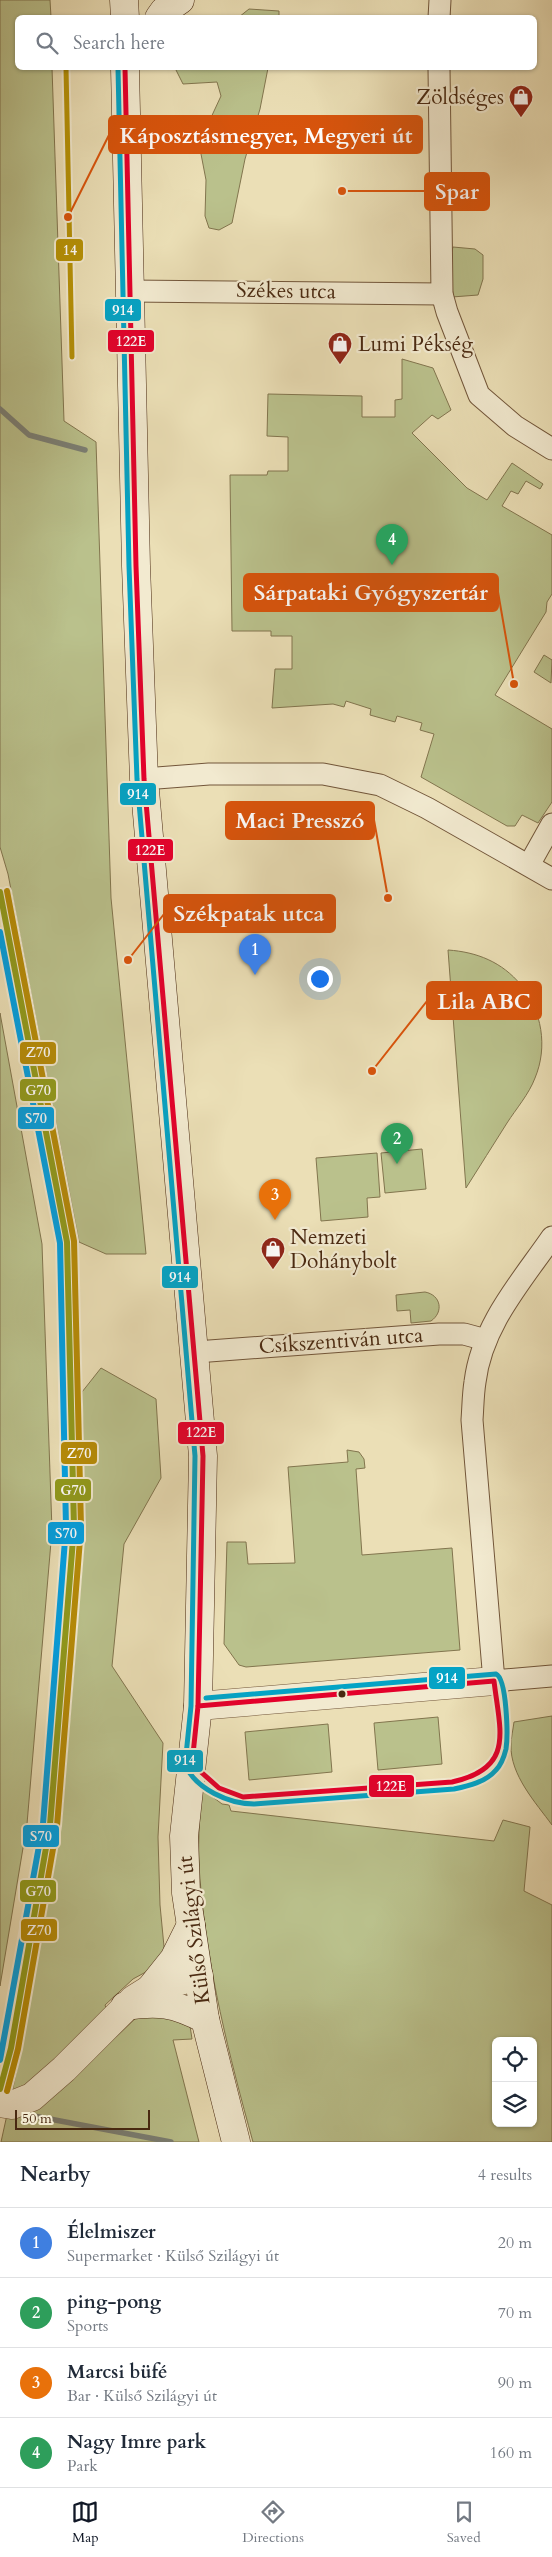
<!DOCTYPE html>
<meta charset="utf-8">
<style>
body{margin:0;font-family:Cardo,serif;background:#f2f2f3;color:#1f2937}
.controls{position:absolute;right:15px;bottom:15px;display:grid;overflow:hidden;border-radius:8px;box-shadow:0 1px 4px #0004}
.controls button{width:45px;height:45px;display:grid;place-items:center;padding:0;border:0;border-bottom:1px solid #e0e1e3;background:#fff;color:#1f2937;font:25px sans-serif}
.scale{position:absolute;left:15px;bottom:12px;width:135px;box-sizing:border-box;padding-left:5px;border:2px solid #492911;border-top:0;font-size:14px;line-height:18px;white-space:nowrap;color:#492911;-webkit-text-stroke:4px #f2ead0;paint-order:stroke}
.you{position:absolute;left:319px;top:978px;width:18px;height:18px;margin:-12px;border:4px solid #fff;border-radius:50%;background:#1a73e8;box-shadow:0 0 0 8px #1a73e833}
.badge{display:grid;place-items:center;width:32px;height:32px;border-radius:50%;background:#111827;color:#fff;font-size:16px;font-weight:700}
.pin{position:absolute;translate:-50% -41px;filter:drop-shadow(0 1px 2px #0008)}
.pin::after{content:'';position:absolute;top:26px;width:18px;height:15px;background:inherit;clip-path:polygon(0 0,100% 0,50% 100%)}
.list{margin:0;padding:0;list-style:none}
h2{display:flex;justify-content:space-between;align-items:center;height:65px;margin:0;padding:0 20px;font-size:21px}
h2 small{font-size:16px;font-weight:400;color:#747a83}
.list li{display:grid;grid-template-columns:32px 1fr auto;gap:15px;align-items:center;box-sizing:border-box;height:70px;padding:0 20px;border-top:1px solid #e0e1e3}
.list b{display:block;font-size:19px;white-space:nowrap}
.list p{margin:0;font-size:16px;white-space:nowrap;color:#747a83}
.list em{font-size:16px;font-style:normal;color:#747a83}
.icon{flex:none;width:28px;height:28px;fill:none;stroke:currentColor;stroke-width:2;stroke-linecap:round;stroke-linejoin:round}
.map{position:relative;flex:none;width:552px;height:2142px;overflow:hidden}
.search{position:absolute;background:#fff;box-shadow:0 1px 4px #0004;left:15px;right:15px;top:15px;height:55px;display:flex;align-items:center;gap:12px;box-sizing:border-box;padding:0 18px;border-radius:8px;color:#747a83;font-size:19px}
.sheet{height:345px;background:#fff}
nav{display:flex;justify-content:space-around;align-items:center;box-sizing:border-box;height:70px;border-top:1px solid #e0e1e3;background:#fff;font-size:14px;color:#747a83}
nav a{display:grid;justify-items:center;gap:2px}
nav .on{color:#111827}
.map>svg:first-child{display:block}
.green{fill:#bac18c;stroke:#82754e;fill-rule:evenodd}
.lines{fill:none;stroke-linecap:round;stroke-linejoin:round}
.stream{stroke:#7b8076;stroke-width:5.5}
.minor-casing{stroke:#72563a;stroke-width:23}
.tertiary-casing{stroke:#72563a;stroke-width:29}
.secondary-casing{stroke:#492911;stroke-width:29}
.minor{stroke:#f2ead0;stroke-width:21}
.tertiary{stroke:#f2ead0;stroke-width:28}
.secondary{stroke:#f2ead0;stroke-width:28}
.bus-1-casing{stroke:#f2ead0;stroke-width:9}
.bus-2-casing{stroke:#f2ead0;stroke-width:9}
.bus-1{stroke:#e4002b;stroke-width:5}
.bus-2{stroke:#04a3c5;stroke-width:5}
.rail-1-casing{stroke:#f2ead0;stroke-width:10}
.rail-2-casing{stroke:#f2ead0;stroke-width:10}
.rail-3-casing{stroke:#f2ead0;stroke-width:10}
.rail-1{stroke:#919a1b;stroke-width:6}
.rail-2{stroke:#00a0e3;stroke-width:6}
.rail-3{stroke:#b68b07;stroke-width:6}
.tram-1-casing{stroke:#f2ead0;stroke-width:9}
.tram-1{stroke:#b69207;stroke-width:5}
.bus-dot{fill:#492911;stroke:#f2ead0;stroke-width:2}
.labels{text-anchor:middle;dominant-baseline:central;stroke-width:4.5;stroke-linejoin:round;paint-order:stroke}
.poi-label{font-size:21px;fill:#492911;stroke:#f2ead0;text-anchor:start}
.street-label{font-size:21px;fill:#492911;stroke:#f2ead0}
.leader{fill:none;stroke:#d8540c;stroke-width:2}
.callout-dot{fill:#d8540c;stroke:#f2ead0;stroke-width:2}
.callout{fill:#d8540c;stroke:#d8540c;stroke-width:2}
.callout-label{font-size:22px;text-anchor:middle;font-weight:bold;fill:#fff}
.line-badge{stroke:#f2ead0;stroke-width:2}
.badge-label{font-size:14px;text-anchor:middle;font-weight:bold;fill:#fff}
</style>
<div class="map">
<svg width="552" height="2142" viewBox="0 0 552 2142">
<rect width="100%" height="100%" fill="#ebdfb6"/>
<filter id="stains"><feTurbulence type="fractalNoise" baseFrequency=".004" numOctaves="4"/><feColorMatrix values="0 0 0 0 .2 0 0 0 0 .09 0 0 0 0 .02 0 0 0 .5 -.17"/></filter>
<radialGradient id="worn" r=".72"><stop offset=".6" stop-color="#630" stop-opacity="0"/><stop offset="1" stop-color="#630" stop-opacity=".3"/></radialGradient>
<g class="green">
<path d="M0 0H50L51 17 18 18V68H52L64 421 96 442 111 898 146 1254H106L79 1242 8 874 0 847Z"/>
<path d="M249 9 279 11V17H239Z"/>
<path d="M175 68H268L260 109 245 159 232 223 219 230 209 228 205 216 206 180 201 154 208 124 221 96 217 82 183 84Z"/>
<path d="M453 247 475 249 483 255V279L478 295 452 297 447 269Z"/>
<path d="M402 359 433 368 451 410 438 419 432 415 412 433 467 488 487 500 512 463 543 484 540 489 526 481 518 494 511 491 502 506 552 535V594L547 602 546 612 495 695 552 729V802L538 823 522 815 515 826H507L421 777 434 734 420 730 422 723 397 716 395 722 370 715 371 709 346 701 344 707 333 704 272 708 275 669H292V636H271V631H232L230 475H267L268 471H288V437L267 436 268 394 362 396V417H395V400L402 399Z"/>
<path d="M544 655 552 660 551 683 534 672Z"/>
<path d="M448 950C477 952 502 962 521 985 542 1011 548 1047 535 1078 529 1094 516 1109 507 1123 493 1145 480 1166 466 1188Z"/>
<path d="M0 1013 42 1244 52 1530 27 1824 0 1986Z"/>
<path d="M422 1149 426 1189 385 1193 381 1153Z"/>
<path d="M377 1153 380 1197 367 1198 368 1217 321 1221 316 1158Z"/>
<path d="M425 1292C441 1295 444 1312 431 1321L411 1323 410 1310 397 1311 396 1295Z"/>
<path d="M101 1368 156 1399 161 1478 124 1544 112 1666 163 1743 158 1837 160 1905 165 1957 155 1967 133 1979 105 2005 116 2037 137 2017 152 2010 189 2019 192 2039 173 2040 199 2142H1L21 2051 61 1826 85 1526 82 1392Z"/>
<path d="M347 1450 359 1452 364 1459 365 1468 356 1469 362 1555 452 1548 460 1650 246 1667 239 1665 224 1644 227 1542H246L248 1564 295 1563 288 1467 348 1462Z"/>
<path d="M552 1716V1825C536 1803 510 1775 511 1745 511 1738 513 1730 514 1722Z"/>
<path d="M438 1717 442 1764 378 1770 374 1723Z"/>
<path d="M328 1724 332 1772 249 1780 245 1732Z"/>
<path d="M201 1788 222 1804 229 1805 231 1811 494 1841 503 1820 530 1827 524 1891 552 1905V2142H253C229 2055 207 1969 200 1879 197 1849 200 1817 201 1788ZM496 2041H533V2123H496Z"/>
</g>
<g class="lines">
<g class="stream">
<path d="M0 409 29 435 85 450"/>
<path d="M34 2116 171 2142"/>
</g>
<defs>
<g id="minor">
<path d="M439 18 440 0"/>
<path d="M439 68 442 294 447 312 479 395 515 426 552 449"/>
<path d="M130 291 442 294"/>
<path d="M144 779 209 774H323L380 785 427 808 552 879"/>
<path d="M529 865 552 824"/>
<path d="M552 1237C521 1282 482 1325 475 1382 473 1394 473 1407 472 1420L494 1681 552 1676"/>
<path d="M196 1352 439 1334H464L486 1340"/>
</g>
<g id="tertiary">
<path d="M198 1706 494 1681"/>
<path d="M0 2103 12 2105 32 2097 64 2069 134 1999 150 1989 199 1976"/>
</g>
<g id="secondary">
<path d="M124 0 125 18"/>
<path d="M159 18 164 11 180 0"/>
<path d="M125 68 136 566 144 779 203 1456 198 1706 184 1836 186 1893 205 2019 236 2142"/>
<path d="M150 1989 174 1959 191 1925"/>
<path d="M125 2006C159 2001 174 2003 205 2019"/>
</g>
</defs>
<use href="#minor" class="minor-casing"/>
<use href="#tertiary" class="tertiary-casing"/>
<use href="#secondary" class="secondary-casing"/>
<use href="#minor" class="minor"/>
<use href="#tertiary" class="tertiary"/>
<use href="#secondary" class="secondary"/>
<defs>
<g id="bus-1">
<path d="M125 68 136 566 144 779 203 1456 198 1706"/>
<path d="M494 1681C500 1732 515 1768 452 1782L243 1797 219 1788 192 1764 198 1706Z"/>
</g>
<path id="bus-2" d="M118 68 129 566 137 779 195 1456 191 1706 185 1765C196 1789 229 1804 254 1804L454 1789C468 1786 486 1782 496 1770 501 1765 504 1757 506 1749 508 1736 507 1679 496 1674L206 1698"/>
</defs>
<use href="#bus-1" class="bus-1-casing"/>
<use href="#bus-2" class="bus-2-casing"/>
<use href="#bus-1" class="bus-1"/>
<use href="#bus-2" class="bus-2"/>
<defs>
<path id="rail-1" d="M0 892 67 1242 74 1527 50 1825 11 2048 0 2089"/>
<path id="rail-2" d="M0 932 60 1243 66 1527 43 1824 0 2060"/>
<path id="rail-3" d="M7 2091 18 2049 57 1826 81 1527 74 1241 7 891"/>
</defs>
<use href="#rail-1" class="rail-1-casing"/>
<use href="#rail-2" class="rail-2-casing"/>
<use href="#rail-3" class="rail-3-casing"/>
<use href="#rail-1" class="rail-1"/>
<use href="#rail-2" class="rail-2"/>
<use href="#rail-3" class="rail-3"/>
<defs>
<path id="tram-1" d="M66 68 72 357"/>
</defs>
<use href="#tram-1" class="tram-1-casing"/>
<use href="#tram-1" class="tram-1"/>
</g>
<defs>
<symbol id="shop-pin" viewBox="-11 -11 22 30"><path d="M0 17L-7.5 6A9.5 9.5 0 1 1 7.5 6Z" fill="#8f2418" stroke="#f2ead0"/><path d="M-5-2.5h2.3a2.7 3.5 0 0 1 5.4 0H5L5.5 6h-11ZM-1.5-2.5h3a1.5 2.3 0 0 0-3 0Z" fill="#fff"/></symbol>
</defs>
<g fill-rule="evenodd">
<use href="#shop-pin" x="507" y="83" width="28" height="38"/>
<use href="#shop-pin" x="326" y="330" width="28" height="38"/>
<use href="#shop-pin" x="259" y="1235" width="28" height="38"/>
</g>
<circle class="bus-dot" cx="342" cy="1694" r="4.5"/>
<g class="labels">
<g class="poi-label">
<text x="504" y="97" text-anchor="end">Zöldséges</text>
<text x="358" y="344">Lumi Pékség</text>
<text x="290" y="1237">Nemzeti<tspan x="290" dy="24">Dohánybolt</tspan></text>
</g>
<g class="street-label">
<text transform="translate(286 291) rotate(1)">Székes utca</text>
<text transform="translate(341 1341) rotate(-4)">Csíkszentiván utca</text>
<text transform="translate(194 1930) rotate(-97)">Külső Szilágyi út</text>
</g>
</g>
<path class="leader" d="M68 217L109 135M342 191L425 191M514 684L498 592M388 898L374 820M128 960L164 914M372 1071L427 1001"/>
<g class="callout-dot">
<circle cx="68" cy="217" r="5"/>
<circle cx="342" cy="191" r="5"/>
<circle cx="514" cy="684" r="5"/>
<circle cx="388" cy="898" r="5"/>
<circle cx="128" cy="960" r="5"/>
<circle cx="372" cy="1071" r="5"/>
</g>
<g class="callout">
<rect x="109" y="116" width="313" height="37" rx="5"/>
<rect x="425" y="173" width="64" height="37" rx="5"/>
<rect x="244" y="574" width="254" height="37" rx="5"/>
<rect x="226" y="802" width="148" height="37" rx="5"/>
<rect x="164" y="895" width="171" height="37" rx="5"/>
<rect x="427" y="982" width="114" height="37" rx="5"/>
</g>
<g class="callout-label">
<text x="266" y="143">Káposztásmegyer, Megyeri út</text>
<text x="457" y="199">Spar</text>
<text x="371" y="600">Sárpataki Gyógyszertár</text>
<text x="300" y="828">Maci Presszó</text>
<text x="249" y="921">Székpatak utca</text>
<text x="484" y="1009">Lila ABC</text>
</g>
<g class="line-badge">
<rect x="55" y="238" width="29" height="24" rx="5" fill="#b69207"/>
<rect x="104" y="298" width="38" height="24" rx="5" fill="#04a3c5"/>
<rect x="107" y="329" width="48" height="24" rx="5" fill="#e4002b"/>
<rect x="119" y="782" width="38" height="24" rx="5" fill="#04a3c5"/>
<rect x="127" y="838" width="47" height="24" rx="5" fill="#e4002b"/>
<rect x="19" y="1041" width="38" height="24" rx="5" fill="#b68b07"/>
<rect x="19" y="1078" width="38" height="24" rx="5" fill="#919a1b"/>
<rect x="17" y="1106" width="38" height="24" rx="5" fill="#00a0e3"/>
<rect x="161" y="1265" width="38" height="24" rx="5" fill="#04a3c5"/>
<rect x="177" y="1421" width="48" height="24" rx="5" fill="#e4002b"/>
<rect x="60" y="1441" width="38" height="24" rx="5" fill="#b68b07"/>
<rect x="54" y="1478" width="38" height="24" rx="5" fill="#919a1b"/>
<rect x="47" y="1521" width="38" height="24" rx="5" fill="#00a0e3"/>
<rect x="428" y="1666" width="38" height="24" rx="5" fill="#04a3c5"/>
<rect x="166" y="1749" width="38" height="24" rx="5" fill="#04a3c5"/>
<rect x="368" y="1774" width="47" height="24" rx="5" fill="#e4002b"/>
<rect x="22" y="1824" width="38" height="24" rx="5" fill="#00a0e3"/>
<rect x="19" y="1879" width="38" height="24" rx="5" fill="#919a1b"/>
<rect x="20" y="1918" width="38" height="24" rx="5" fill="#b68b07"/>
</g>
<g class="badge-label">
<text x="70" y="255">14</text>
<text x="123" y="315">914</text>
<text x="131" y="346">122E</text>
<text x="138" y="799">914</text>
<text x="150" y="855">122E</text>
<text x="38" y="1057">Z70</text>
<text x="38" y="1095">G70</text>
<text x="36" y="1123">S70</text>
<text x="180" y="1282">914</text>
<text x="201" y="1437">122E</text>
<text x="79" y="1458">Z70</text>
<text x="73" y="1495">G70</text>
<text x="66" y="1538">S70</text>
<text x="447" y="1683">914</text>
<text x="185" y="1765">914</text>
<text x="391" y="1791">122E</text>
<text x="41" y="1841">S70</text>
<text x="38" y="1896">G70</text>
<text x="39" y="1935">Z70</text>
</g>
<rect width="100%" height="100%" filter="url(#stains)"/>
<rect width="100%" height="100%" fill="url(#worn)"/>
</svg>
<div class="controls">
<button><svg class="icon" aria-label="locate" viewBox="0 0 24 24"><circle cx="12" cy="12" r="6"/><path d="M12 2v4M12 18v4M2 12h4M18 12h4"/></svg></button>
<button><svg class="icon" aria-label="layers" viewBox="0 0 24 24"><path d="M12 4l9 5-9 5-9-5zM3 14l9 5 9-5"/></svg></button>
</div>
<div class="scale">50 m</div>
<div class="you"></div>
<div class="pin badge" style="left:255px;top:975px;background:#3f7fe0">1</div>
<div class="pin badge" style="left:397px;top:1164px;background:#2e9e5b">2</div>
<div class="pin badge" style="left:275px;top:1220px;background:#e8710a">3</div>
<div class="pin badge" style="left:392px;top:565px;background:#2e9e5b">4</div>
<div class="search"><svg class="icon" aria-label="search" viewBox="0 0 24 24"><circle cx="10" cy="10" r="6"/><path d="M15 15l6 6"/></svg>Search here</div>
</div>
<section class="sheet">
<h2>Nearby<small>4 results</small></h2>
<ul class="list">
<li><span class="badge" style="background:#3f7fe0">1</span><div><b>Élelmiszer</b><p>Supermarket · Külső Szilágyi út</p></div><em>20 m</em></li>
<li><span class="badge" style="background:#2e9e5b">2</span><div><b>ping-pong</b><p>Sports</p></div><em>70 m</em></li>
<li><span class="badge" style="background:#e8710a">3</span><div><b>Marcsi büfé</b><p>Bar · Külső Szilágyi út</p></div><em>90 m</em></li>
<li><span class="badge" style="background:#2e9e5b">4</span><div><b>Nagy Imre park</b><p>Park</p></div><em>160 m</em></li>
</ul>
</section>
<nav>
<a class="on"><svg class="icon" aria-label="map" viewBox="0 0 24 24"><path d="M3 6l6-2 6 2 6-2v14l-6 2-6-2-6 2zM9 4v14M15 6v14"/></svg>Map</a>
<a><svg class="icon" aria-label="directions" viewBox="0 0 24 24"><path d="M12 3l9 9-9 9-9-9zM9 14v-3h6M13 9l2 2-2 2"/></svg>Directions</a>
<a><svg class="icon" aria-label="saved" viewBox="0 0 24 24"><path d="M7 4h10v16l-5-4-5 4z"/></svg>Saved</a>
</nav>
